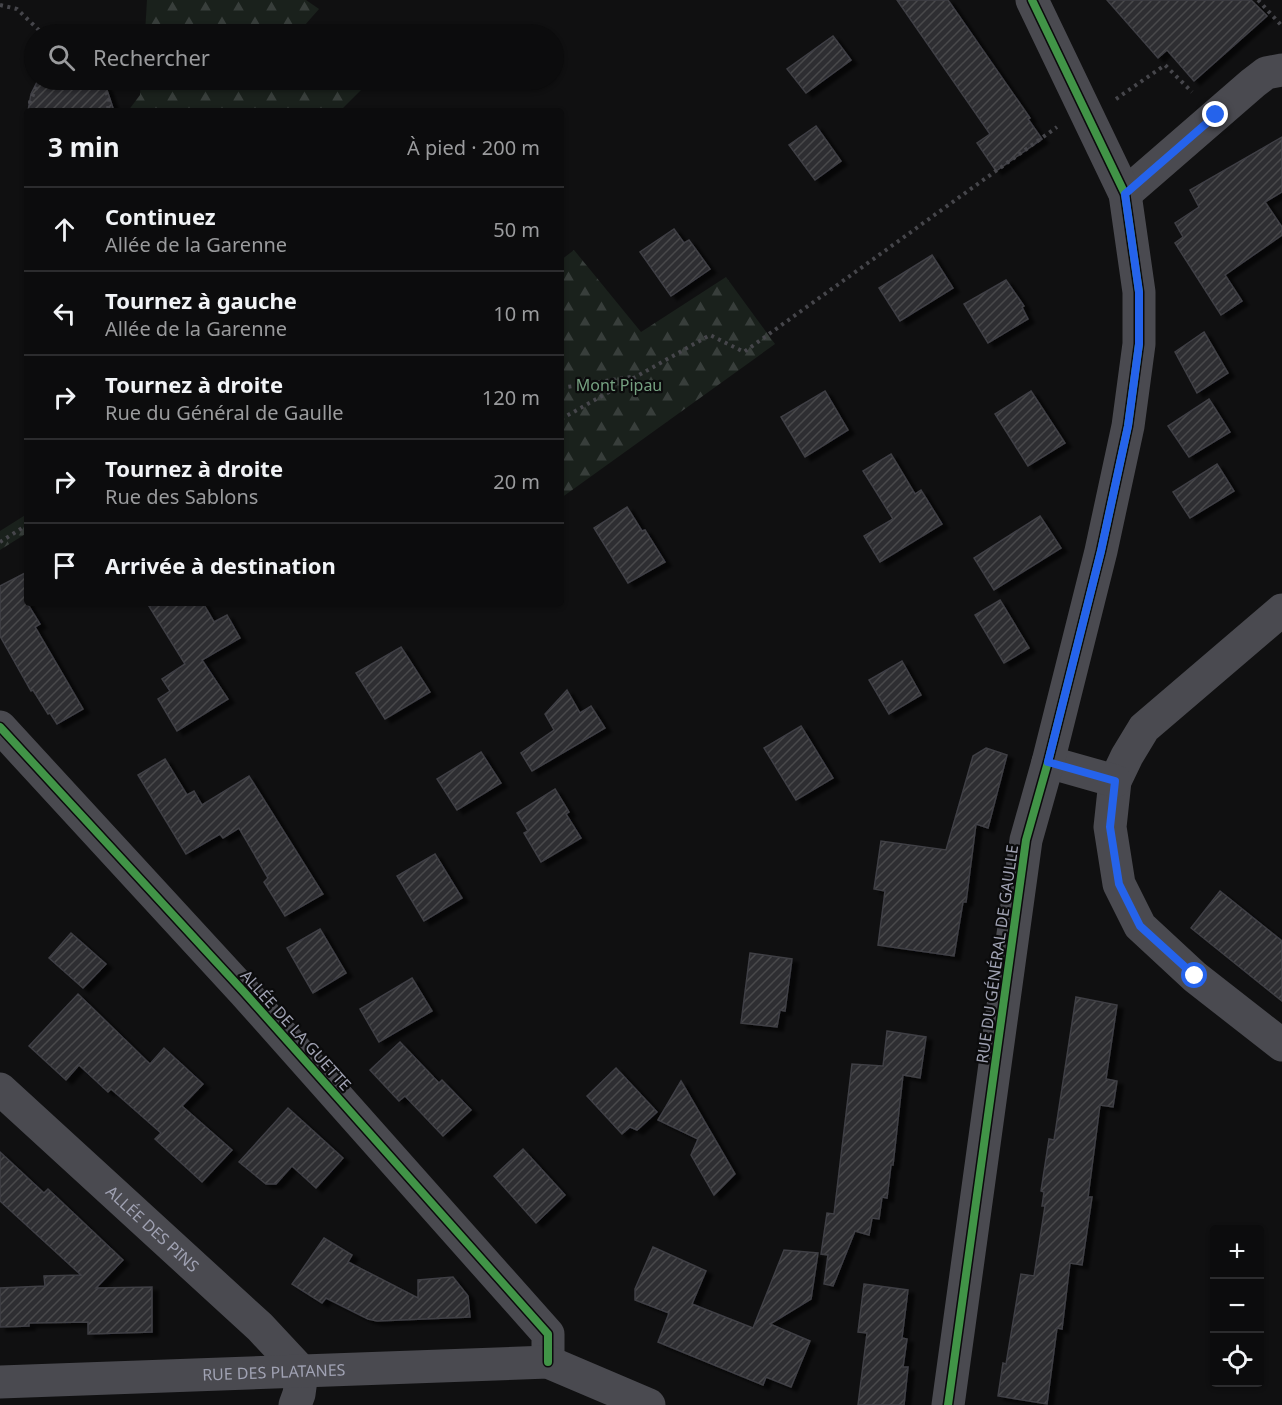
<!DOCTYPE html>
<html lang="fr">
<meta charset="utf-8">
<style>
body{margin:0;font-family:"Noto Sans",sans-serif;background:#1a1a1b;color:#f1f3f6}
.controls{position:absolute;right:18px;bottom:18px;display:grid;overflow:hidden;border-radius:6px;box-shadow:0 2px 4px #0004}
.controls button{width:54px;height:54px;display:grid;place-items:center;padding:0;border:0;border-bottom:2px solid #2c2c2e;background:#0c0c0d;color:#f1f3f6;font:30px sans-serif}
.stop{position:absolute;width:18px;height:18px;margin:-14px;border:4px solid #2563eb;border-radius:50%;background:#fff}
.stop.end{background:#2563eb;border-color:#fff;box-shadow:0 2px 6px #0008}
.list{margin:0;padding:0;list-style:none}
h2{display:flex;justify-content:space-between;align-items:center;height:78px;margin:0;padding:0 24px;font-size:26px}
h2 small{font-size:20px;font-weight:400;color:#9a9b9d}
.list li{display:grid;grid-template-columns:39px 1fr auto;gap:18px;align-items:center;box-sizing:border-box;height:84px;padding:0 24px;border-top:2px solid #2c2c2e}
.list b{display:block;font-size:22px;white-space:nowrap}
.list p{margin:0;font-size:20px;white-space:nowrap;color:#9a9b9d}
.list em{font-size:20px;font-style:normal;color:#9a9b9d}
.icon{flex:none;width:33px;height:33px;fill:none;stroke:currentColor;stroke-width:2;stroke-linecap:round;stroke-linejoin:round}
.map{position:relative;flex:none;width:1282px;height:1405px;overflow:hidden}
.search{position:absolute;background:#0c0c0d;box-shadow:0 2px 4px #0004;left:24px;top:24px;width:540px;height:66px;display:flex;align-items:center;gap:15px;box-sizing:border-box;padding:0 21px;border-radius:33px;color:#9a9b9d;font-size:22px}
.panel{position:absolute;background:#0c0c0d;box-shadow:0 2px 4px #0004;left:24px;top:108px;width:540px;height:498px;border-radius:6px}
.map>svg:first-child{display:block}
.forest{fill:url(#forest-firs)}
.building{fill:url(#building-hatch);stroke:#3f3f45;stroke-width:1.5;filter:url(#shadow)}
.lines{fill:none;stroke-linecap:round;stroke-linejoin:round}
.path{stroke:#46464b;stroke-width:4;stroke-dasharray:3 4.5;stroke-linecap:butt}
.minor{stroke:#4a4a50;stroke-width:33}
.cycleway-casing{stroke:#0b0b0c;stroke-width:11}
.cycleway{stroke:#419447;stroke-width:8}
.route{stroke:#2563eb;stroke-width:8}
.labels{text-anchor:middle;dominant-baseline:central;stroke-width:4.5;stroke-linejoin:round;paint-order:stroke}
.park-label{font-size:16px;fill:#75a080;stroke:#0b0b0c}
.street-label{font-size:16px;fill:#a0a2b3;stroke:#0b0b0c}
</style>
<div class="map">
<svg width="1282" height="1405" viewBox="0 0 1282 1405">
<defs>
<pattern id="forest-firs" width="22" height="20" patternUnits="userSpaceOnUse" patternTransform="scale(1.5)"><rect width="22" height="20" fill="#1a211c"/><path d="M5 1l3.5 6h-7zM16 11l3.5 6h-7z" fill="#383e3b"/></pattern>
<pattern id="building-hatch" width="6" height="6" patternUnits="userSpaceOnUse" patternTransform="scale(1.5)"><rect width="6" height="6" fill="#2d2d30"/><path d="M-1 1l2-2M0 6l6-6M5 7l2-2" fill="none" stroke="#48484c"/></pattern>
<filter id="shadow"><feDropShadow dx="6" dy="4" stdDeviation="1.5" flood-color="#0009"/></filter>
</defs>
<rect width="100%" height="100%" fill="#101011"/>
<g class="forest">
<path d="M147 0H306L319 9 297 34H145Z"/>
<path d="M141 80H371L342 109 343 111H128L140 95Z"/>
<path d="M574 250 641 332 726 277 775 344 561 498V260Z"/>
<path d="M27 514V533L0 550V531Z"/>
</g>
<g class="building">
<path d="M897 0H948L1030 118 1028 119 1042 139 996 171 977 143 990 134Z"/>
<path d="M1107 0H1251L1267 16 1194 81 1167 50 1158 58Z"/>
<path d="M833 36 851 60 806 93 787 69Z"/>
<path d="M38 80H101L107 90 114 111H28L31 94Z"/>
<path d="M816 126 841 161 815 180 789 145Z"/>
<path d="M1282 137V192L1265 202 1282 227V235L1225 275 1242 301 1221 315 1175 243 1183 237 1175 223 1199 207 1190 190Z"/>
<path d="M674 229 684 243 689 240 710 269 671 296 640 252Z"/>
<path d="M932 255 953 288 900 321 879 288Z"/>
<path d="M1006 280 1024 306 1022 307 1028 319 988 343 964 304Z"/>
<path d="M1204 332 1228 373 1197 393 1175 352Z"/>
<path d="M825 391 848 430 805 457 781 417Z"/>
<path d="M1031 391 1065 443 1028 466 995 414Z"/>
<path d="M1209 399 1230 432 1189 457 1168 426Z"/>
<path d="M891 454 915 494 921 490 942 524 880 562 864 536 893 519 863 471Z"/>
<path d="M1217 464 1234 491 1190 518 1173 492Z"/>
<path d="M627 507 642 531 645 530 665 562 628 583 594 528Z"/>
<path d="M1040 516 1061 548 994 590 974 558Z"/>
<path d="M27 572V603L40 624 35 627 83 709 57 724 50 713 48 714 33 690 31 691 0 636V586Z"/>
<path d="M1000 600 1029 648 1004 663 975 615Z"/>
<path d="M147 603H203L214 622 227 615 240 638 202 660 228 699 177 731 158 699 170 691 162 679 185 664Z"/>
<path d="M401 647 430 692 385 719 356 673Z"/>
<path d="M902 661 921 695 889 714 869 680Z"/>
<path d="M567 690 580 713 591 706 605 728 532 771 521 753 554 730 545 714Z"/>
<path d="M801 726 833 778 796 800 764 748Z"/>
<path d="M986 748 1007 755 988 828 976 824 966 902H963L954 956 878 945 885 891 874 889 881 841 946 850 973 756Z"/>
<path d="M481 752 501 783 457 810 437 779Z"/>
<path d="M165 759 187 795 194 791 202 805 249 776 323 894 285 916 264 882 268 878 239 828 223 838 220 834 186 854 138 775Z"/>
<path d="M555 789 569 812 566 814 581 838 541 862 524 833 528 831 517 813Z"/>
<path d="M435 854 462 898 424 921 397 876Z"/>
<path d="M1220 891 1282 941V1001L1191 928Z"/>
<path d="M320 929 346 973 313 993 287 948Z"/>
<path d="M71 933 106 964 83 988 49 958Z"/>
<path d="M750 953 792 959 785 1011 780 1010 777 1027 741 1023Z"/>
<path d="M412 978 432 1011 379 1042 360 1009Z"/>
<path d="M78 994 150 1064 164 1048 203 1084 182 1106 232 1150 202 1182 155 1139 161 1133 111 1089 108 1092 79 1065 66 1080 29 1046Z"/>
<path d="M1076 997 1117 1005 1106 1079 1117 1081 1113 1107 1100 1105 1088 1197H1092L1082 1265 1070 1263 1062 1329 1057 1328 1047 1404 998 1396 1003 1363 1006 1364 1021 1274 1034 1276 1045 1206H1042L1044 1192 1041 1191 1049 1139 1054 1140Z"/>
<path d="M887 1031 926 1037 920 1078 903 1075 893 1165H891L887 1198 882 1197 879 1219 872 1218 869 1235 855 1231 833 1286 824 1284 828 1255 821 1254 827 1213 834 1214 852 1064 883 1066Z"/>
<path d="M400 1042 439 1083 442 1080 471 1110 443 1136 405 1096 399 1101 370 1070Z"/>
<path d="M616 1068 657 1112 637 1130 630 1127 622 1134 587 1096Z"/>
<path d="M681 1081 735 1174 714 1195 691 1155 698 1139 658 1120Z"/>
<path d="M288 1108 343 1158 316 1188 292 1166 276 1184H266L239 1162Z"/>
<path d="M523 1149 565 1195 536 1223 494 1176Z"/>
<path d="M0 1152 44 1193 48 1189 123 1260 96 1288 152 1287V1332L88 1334V1322L29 1323V1326L0 1327V1288L45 1286 44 1276 81 1275 0 1201Z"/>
<path d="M324 1238 352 1255 348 1262 418 1298V1280L453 1277 468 1296 470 1317 377 1321 368 1319 326 1298 322 1303 292 1284Z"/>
<path d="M653 1247 706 1271 692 1304 753 1328 784 1250 818 1253 811 1299 770 1324 810 1341 791 1387 766 1377 763 1385 658 1342 669 1313 635 1300V1289Z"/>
<path d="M864 1284 908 1290 902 1338 907 1339 903 1367H908L904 1405H858L867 1333 858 1332Z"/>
</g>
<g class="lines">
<g class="path">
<path d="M1258 0 1282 26"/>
<path d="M0 5 17 9 43 34"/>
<path d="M97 80 109 97 108 111"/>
<path d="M1116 99 1165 65 1192 92"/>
<path d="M31 111 30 102 39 81 43 80"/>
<path d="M561 388 631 377"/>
<path d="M561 419 710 335 744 352 1057 127"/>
<path d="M0 542 27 525"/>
</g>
<g class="minor">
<path d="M1125 194 1253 83 1266 73 1282 70"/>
<path d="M1282 610 1144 728 1127 756 1115 781 1110 827 1119 884 1140 926 1195 977 1282 1045"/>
<path d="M0 727 244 992 548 1334V1362"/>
<path d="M1048 762 1115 781"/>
<path id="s1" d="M0 1089 260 1327 302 1372 299 1394 295 1405"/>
<path id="s2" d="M0 1382 548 1362 649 1405"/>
<path d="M948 1405 1026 840 1048 762 1101 551 1128 426 1139 344V292L1125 194 1032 0"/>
</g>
<defs>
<g id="cycleway">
<path d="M0 727 244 992 548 1334V1362"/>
<path d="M948 1405 1026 840 1048 762 1101 551 1128 426 1139 344V292L1125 194 1032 0"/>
</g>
</defs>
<use href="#cycleway" class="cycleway-casing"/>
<use href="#cycleway" class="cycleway"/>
</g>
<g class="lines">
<path class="route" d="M1195 976 1140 926 1119 884 1110 827 1115 781 1048 762 1101 551 1128 426 1139 344V292L1125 194 1216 115"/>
</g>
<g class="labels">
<g class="park-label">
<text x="619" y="385">Mont Pipau</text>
</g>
<g class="street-label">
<text transform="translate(997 954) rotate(-82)">RUE DU GÉNÉRAL DE GAULLE</text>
<text transform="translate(296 1030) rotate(48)">ALLÉE DE LA GUETTE</text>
<text stroke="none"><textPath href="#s1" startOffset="207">ALLÉE DES PINS</textPath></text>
<text stroke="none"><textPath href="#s2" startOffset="274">RUE DES PLATANES</textPath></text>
</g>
</g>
</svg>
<div class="controls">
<button>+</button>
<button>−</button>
<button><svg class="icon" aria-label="locate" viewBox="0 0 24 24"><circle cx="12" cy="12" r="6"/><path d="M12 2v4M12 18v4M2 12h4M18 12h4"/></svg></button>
</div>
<div class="stop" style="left:1195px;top:976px"></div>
<div class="stop end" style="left:1216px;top:115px"></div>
<div class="search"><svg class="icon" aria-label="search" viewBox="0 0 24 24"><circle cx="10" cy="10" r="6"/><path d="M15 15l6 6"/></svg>Rechercher</div>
<section class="panel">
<h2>3 min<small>À pied · 200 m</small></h2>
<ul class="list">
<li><svg class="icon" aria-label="ahead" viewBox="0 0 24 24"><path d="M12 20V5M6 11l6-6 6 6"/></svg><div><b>Continuez</b><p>Allée de la Garenne</p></div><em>50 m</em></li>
<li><svg class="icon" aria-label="left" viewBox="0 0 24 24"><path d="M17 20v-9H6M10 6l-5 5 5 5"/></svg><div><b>Tournez à gauche</b><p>Allée de la Garenne</p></div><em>10 m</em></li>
<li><svg class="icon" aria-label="right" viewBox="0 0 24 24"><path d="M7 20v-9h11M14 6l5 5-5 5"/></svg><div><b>Tournez à droite</b><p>Rue du Général de Gaulle</p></div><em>120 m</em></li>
<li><svg class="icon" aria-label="right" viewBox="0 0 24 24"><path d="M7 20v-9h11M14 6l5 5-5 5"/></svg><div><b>Tournez à droite</b><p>Rue des Sablons</p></div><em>20 m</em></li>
<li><svg class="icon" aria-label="arrive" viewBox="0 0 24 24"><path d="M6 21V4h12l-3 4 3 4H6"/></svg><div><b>Arrivée à destination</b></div></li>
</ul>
</section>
</div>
